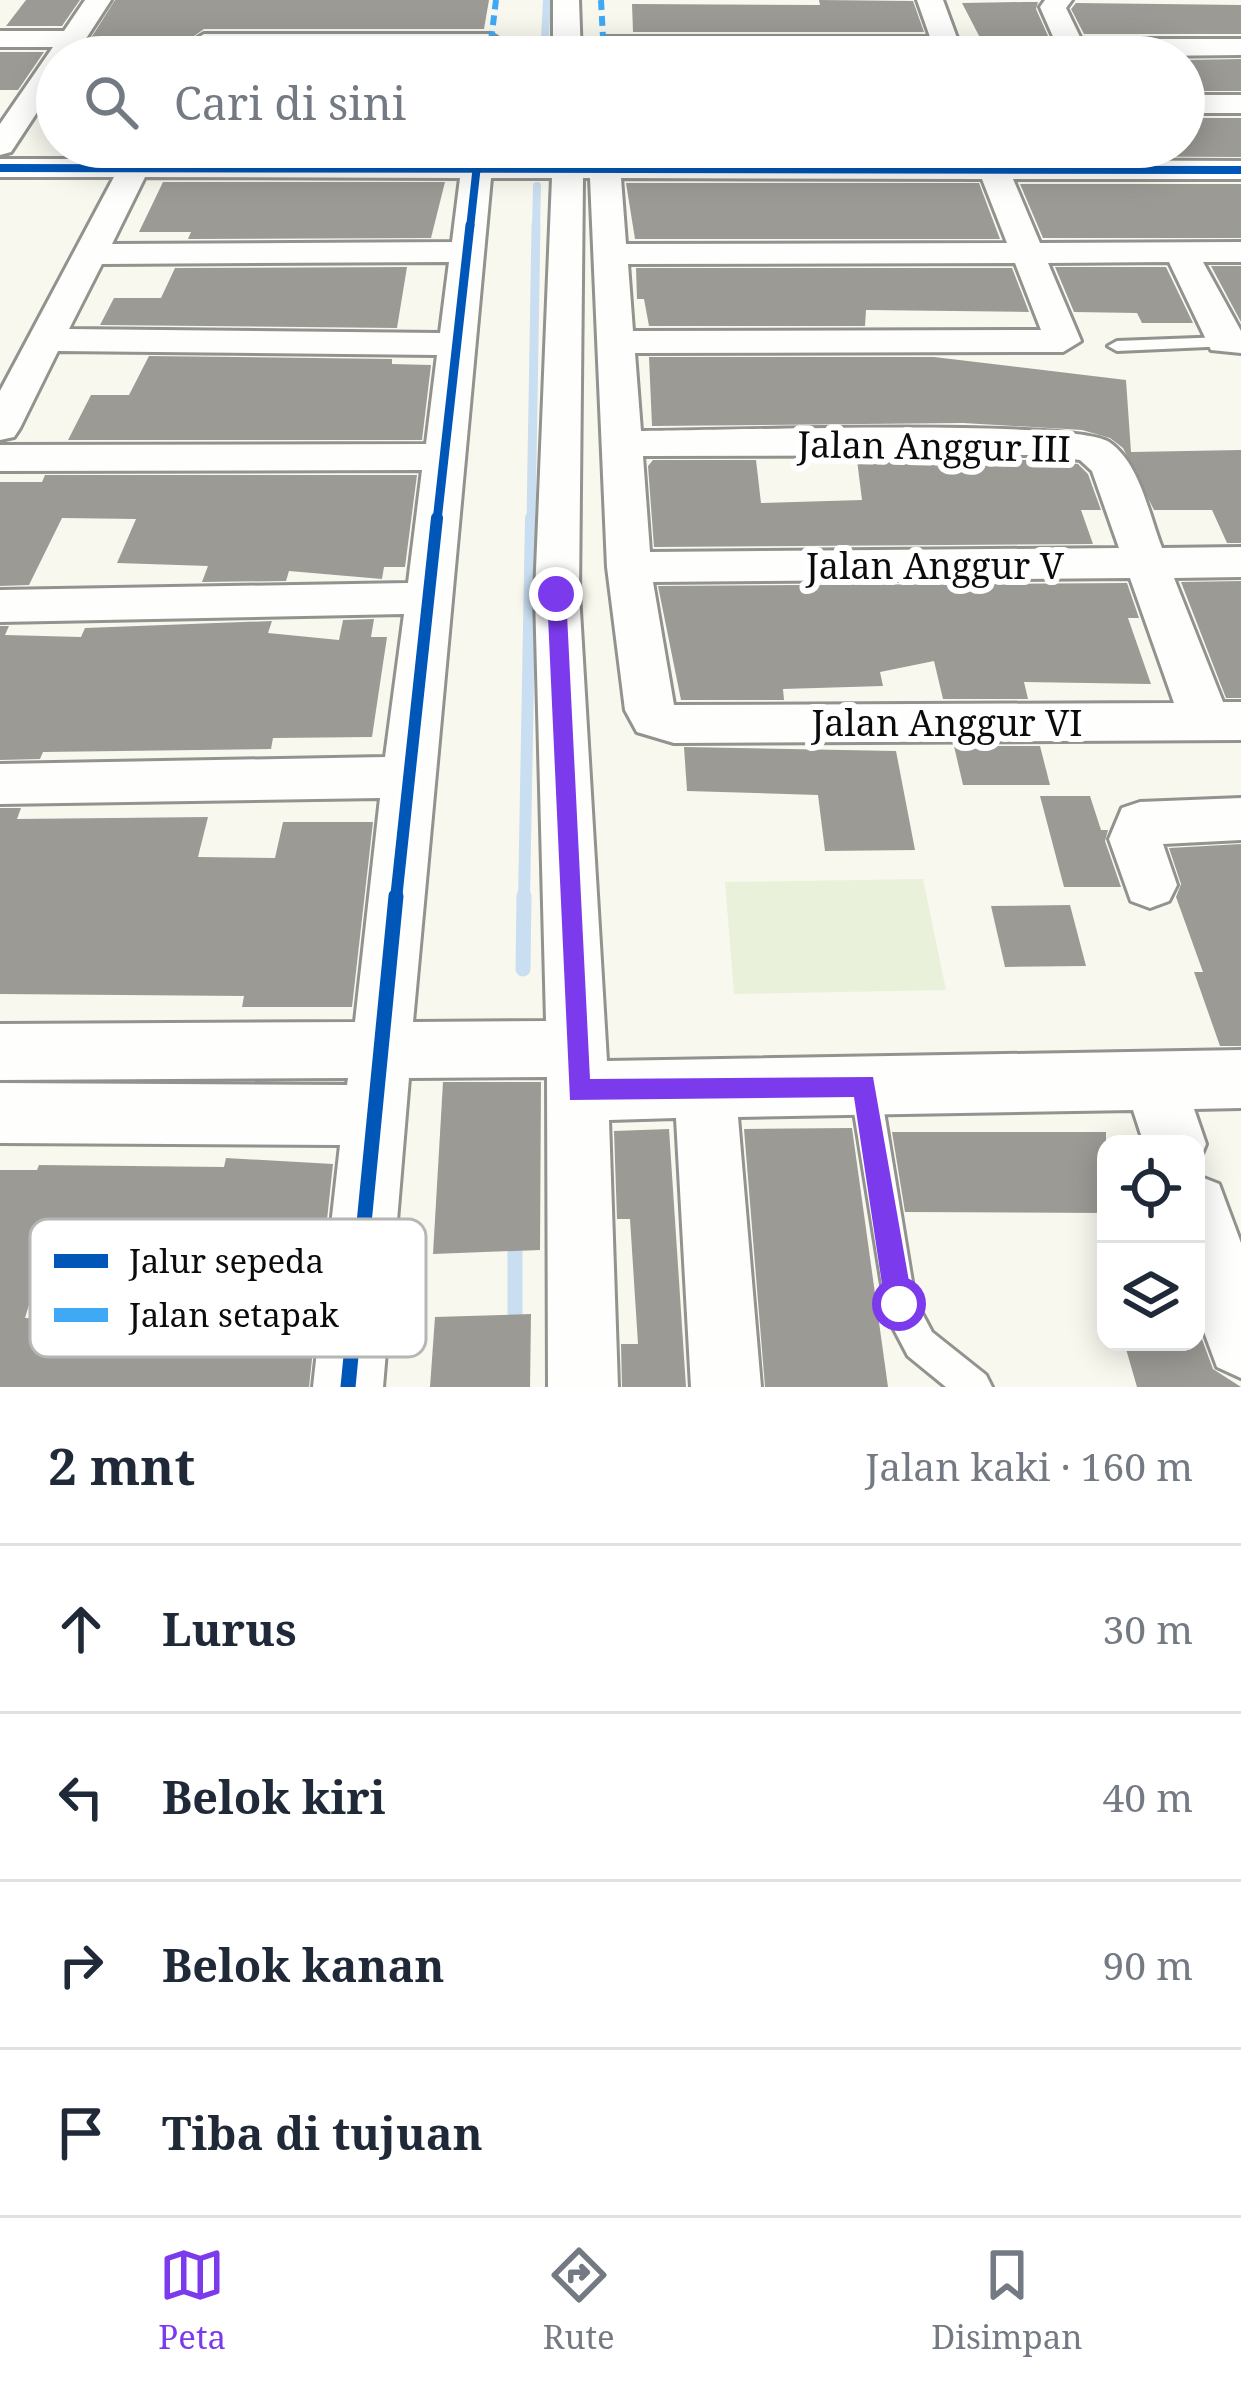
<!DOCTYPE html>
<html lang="id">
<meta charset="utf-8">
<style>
body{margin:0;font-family:"Noto Serif",serif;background:#f6f6f7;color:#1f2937}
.controls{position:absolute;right:36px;bottom:36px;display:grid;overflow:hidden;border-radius:24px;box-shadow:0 6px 30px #0003}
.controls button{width:108px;height:108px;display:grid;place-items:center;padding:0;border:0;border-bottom:3px solid #e0e1e3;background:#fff;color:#1f2937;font:60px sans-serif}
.stop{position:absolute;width:36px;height:36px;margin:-27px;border:9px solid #7c3aed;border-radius:50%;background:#fff}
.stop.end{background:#7c3aed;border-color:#fff;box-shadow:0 3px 12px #0008}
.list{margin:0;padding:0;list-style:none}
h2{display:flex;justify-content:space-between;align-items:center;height:156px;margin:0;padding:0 48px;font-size:51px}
h2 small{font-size:39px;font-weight:400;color:#747a83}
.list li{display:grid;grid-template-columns:78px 1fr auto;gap:36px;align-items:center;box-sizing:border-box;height:168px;padding:0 48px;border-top:3px solid #e0e1e3}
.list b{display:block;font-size:45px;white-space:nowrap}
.list em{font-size:39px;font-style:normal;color:#747a83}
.icon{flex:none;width:66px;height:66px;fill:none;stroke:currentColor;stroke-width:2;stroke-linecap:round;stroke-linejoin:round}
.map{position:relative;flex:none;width:1241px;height:1387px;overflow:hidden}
.search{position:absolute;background:#fff;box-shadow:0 6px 30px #0003;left:36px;right:36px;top:36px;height:132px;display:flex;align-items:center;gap:30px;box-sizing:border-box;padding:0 42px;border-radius:66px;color:#747a83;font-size:45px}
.sheet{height:828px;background:#fff}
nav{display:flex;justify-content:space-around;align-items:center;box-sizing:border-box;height:168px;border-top:3px solid #e0e1e3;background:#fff;font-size:33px;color:#747a83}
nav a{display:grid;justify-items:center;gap:6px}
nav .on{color:#7c3aed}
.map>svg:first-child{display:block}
.pitch{fill:#e9f1da}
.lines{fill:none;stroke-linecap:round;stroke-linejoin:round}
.stream-far3{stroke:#c9def0;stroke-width:8}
.stream-far2{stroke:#c9def0;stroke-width:9}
.stream-far1{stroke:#c9def0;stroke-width:12}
.stream{stroke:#c9def0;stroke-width:15}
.building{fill:#9c9a95;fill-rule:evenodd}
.lane-casing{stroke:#92928e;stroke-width:6}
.street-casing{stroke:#92928e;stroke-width:6}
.lane{fill:#fefefd;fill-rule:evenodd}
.street{fill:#fefefd;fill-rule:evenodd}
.quiet{stroke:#3fa9f5;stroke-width:6;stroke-dasharray:10 6;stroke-linecap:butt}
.cycleway-far3-casing{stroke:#fff;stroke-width:12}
.cycleway-far2-casing{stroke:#fff;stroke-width:15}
.cycleway-far1-casing{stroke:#fff;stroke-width:20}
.cycleway-casing{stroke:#fff;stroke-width:22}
.cycleway-far3{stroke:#0057b8;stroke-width:8}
.cycleway-far2{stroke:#0057b8;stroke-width:9}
.cycleway-far1{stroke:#0057b8;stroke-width:12}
.cycleway{stroke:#0057b8;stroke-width:15}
.route{fill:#7c3aed}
.labels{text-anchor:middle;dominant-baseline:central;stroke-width:12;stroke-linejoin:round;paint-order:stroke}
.street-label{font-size:36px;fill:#0b0b0b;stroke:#fff}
.key{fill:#fff;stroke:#b6b6b6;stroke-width:3}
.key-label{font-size:33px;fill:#0b0b0b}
</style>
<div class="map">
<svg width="1241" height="1387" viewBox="0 0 1241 1387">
<rect width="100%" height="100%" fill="#f9f8ef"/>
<path class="pitch" d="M923 879 946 990 734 994 725 882Z"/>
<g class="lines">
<g class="stream-far3">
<path d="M544 57 547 0"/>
<path d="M540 147V156"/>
<path d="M536 228 537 186"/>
</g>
<path class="stream-far2" d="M531 521 536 225"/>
<path class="stream-far1" d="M524 899 531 518"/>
<g class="stream">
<path d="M523 969 524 896"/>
<path d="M515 1238V1326"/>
</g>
</g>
<g class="building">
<path d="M26 0H80L62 26H6Z"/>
<path d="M115 0H489L484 29H204L187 41 195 52 480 57H79Z"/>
<path d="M819 0 913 1 924 32H633L632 4 820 5Z"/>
<path d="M1024 2H1038L1036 9 1057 56 990 57 962 3Z"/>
<path d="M1076 3 1241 5V34H1084L1071 9Z"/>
<path d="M0 52H44L18 90H0Z"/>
<path d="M1241 59V91H1184V60Z"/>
<path d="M1184 118H1241V157L1009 156 1005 147H1184Z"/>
<path d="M180 147H452L451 154H176Z"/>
<path d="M625 147H966L968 155H625Z"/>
<path d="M163 182H445L431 238 188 239 191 232H139Z"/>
<path d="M626 183H979L1000 239H635Z"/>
<path d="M1020 184H1241V238H1043Z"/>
<path d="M1211 266H1241V322Z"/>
<path d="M407 267 397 328 100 325 114 298H161L175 268Z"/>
<path d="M1055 267H1166L1193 323H1142L1137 313 1074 312Z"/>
<path d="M636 268H1012L1029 312 866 310 865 326H649L644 299H637Z"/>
<path d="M149 356 392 359V364L431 365 422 440H68L91 395H129Z"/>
<path d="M649 357H934L1126 380 1131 452 1241 450V543H1227L1212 510H1154L1123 448 1110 438 1082 430 963 423 652 426Z"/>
<path d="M653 460H756L761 503 862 500 857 460H1038L1078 464 1088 474 1101 510H1081L1093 544 654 547 648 466Z"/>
<path d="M45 475H417L405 567H384L382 579 289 571 286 581 202 582 208 566 117 563 136 519 62 518 29 585 0 586V482H42Z"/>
<path d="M1241 581V698H1226L1181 582Z"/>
<path d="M1127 583 1139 618H1128L1151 684 1024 682 1028 699H943L934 661 880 672 883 686 783 689 784 700H681L658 586Z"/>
<path d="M374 619 371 637H387L372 737 273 738 271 749 43 752 40 759 0 760V626H9L5 635 81 637 85 628 272 621 268 633 339 640 343 620Z"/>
<path d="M954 746H1040L1050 785H963Z"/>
<path d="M684 747 896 751 915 850 825 851 818 795 687 791Z"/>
<path d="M1040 796H1090L1101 830H1108L1105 841 1121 887H1064Z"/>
<path d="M0 808H21L17 819 208 817 198 857 275 858 283 822H373L352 1007H242L244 996 0 994Z"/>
<path d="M1241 844V1046H1220L1194 972H1203L1176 897 1181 884 1169 848Z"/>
<path d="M1070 905 1086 966 1005 967 991 906Z"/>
<path d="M443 1082H541L540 1250 433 1254Z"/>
<path d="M852 1128 888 1387H765L744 1129Z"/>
<path d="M669 1129 686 1387H622L621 1344H638L630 1219H617L614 1131Z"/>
<path d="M892 1132H1106V1213L905 1212Z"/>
<path d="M226 1158 333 1164 309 1387H0V1170H37L39 1165 224 1167ZM204 1234 287 1239 268 1342 199 1341 202 1326 25 1318 47 1245 202 1247Z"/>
<path d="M531 1314 530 1387H430L435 1317Z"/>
<path d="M1196 1323 1213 1369 1241 1387H1137L1124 1342H1196Z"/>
</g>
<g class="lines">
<defs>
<g id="lane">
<path d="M1224 337 1230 338V346L1117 351 1108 346 1117 341Z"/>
<path d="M865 1072 876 1077 880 1087 915 1300 932 1332 986 1375 992 1387H946L908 1356 887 1316 850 1087 854 1077Z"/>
</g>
<g id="street">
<path d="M85 0H111L74 57H57V82L11 152 0 155V124L53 47H0V31H64Z"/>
<path d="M553 0H579L581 57H553Z"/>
<path d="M917 0H943L964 57 604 53 591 45 604 37H930Z"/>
<path d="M1045 0H1072L1066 8 1081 39H1241V55L1062 57 1040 7Z"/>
<path d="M204 34H491L504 42 491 50 195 48 191 42Z"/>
<rect x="1184" y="95" width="57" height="18"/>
<path d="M130 147H160L154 159H462L464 147H494L493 160H552L553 147H583V160H589V147H619L620 160H975L970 147H1000L1006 160 1241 161V179H1013L1040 243 1241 242V262H1203L1241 331V353L1211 350 1169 262 1048 263 1081 341 1063 352 635 353 641 431C709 431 1073 418 1109 442 1140 463 1149 515 1162 548L1241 547V577L1174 578 1223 702H1241V740L674 743 637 732 625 710 607 567 590 178H583L579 594 607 1061 1241 1050V1108L1194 1109 1206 1144 1197 1166 1196 1144H1144L1133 1110 738 1117 761 1387H691L676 1118 609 1120 618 1387H548L547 1077 409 1078 383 1387H313L340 1145 0 1143V1083L347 1085 348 1078 0 1080V1024L355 1022 380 798 0 804V764L385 757 404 614 0 622V590L408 583 422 470 0 471V445L426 444 437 355 58 351 20 428 14 437 0 440V391L114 177H0V159H124ZM145 177 460 178 452 242 112 244ZM491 178H552L535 594 546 1021 413 1022ZM621 178 982 179 1007 243 626 244ZM449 262 440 333 69 329 102 264ZM1015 263 1041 330 633 331 628 264ZM1038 455 1080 460 1092 471 1119 548 650 552 643 456ZM1130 578 1174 703 674 705 653 582Z"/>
<path d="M1241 798V840L1163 844 1177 885 1169 901 1150 908 1131 901 1109 839 1122 808 1140 802Z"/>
<path d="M1196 1175 1219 1184 1241 1243V1378L1217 1367 1196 1310Z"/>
</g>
</defs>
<use href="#lane" class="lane-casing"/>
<use href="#street" class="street-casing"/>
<use href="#lane" class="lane"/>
<use href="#street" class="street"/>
<g class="quiet">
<path d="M601 0 604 57"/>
<path d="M489 57 496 0"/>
</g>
<defs>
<g id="cycleway-far3">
<path d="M0 168 1241 170"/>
<path d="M470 228 479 147"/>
</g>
<path id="cycleway-far2" d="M437 521 470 225"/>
<path id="cycleway-far1" d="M396 899 437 518"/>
<path id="cycleway" d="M348 1387 396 896"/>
</defs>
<use href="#cycleway-far3" class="cycleway-far3-casing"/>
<use href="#cycleway-far2" class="cycleway-far2-casing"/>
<use href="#cycleway-far1" class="cycleway-far1-casing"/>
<use href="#cycleway" class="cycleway-casing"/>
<use href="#cycleway-far3" class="cycleway-far3"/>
<use href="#cycleway-far2" class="cycleway-far2"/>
<use href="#cycleway-far1" class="cycleway-far1"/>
<use href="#cycleway" class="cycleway"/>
</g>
<path class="route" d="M556 588 566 594 590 1079 873 1077 913 1304 909 1313 899 1317 885 1304 854 1097 570 1100 547 594Z"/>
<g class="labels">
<g class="street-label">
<text transform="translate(934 446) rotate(1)">Jalan Anggur III</text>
<text x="935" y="565">Jalan Anggur V</text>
<text x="947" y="722">Jalan Anggur VI</text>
</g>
</g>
<rect x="30" y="1219" width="396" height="138" rx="18" class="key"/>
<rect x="54" y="1254" width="54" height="14" fill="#0057b8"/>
<rect x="54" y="1308" width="54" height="14" fill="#3fa9f5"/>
<g class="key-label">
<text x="129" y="1273">Jalur sepeda</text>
<text x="129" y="1327">Jalan setapak</text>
</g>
</svg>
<div class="controls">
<button><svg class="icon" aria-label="locate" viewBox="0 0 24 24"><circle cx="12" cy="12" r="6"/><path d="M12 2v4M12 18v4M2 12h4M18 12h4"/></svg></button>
<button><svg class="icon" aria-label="layers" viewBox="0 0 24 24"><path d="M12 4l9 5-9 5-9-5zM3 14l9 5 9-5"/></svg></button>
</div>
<div class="stop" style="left:899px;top:1304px"></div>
<div class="stop end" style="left:556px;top:594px"></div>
<div class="search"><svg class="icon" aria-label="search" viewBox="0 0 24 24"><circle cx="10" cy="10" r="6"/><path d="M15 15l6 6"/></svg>Cari di sini</div>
</div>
<section class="sheet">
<h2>2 mnt<small>Jalan kaki · 160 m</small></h2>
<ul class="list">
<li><svg class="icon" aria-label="ahead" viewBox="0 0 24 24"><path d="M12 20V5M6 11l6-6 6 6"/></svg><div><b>Lurus</b></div><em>30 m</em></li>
<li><svg class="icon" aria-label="left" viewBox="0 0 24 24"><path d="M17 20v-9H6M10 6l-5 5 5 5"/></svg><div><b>Belok kiri</b></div><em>40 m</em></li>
<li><svg class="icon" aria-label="right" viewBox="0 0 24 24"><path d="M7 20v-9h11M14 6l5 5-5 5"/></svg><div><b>Belok kanan</b></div><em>90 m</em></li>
<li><svg class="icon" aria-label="arrive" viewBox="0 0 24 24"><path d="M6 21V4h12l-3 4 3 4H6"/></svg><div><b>Tiba di tujuan</b></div></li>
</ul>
</section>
<nav>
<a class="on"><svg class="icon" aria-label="map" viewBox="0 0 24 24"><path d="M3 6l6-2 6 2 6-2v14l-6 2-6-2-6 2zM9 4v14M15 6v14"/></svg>Peta</a>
<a><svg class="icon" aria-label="directions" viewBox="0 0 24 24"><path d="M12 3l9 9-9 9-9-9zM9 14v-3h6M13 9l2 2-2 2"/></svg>Rute</a>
<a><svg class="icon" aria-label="saved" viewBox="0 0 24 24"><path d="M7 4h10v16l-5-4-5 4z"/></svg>Disimpan</a>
</nav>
